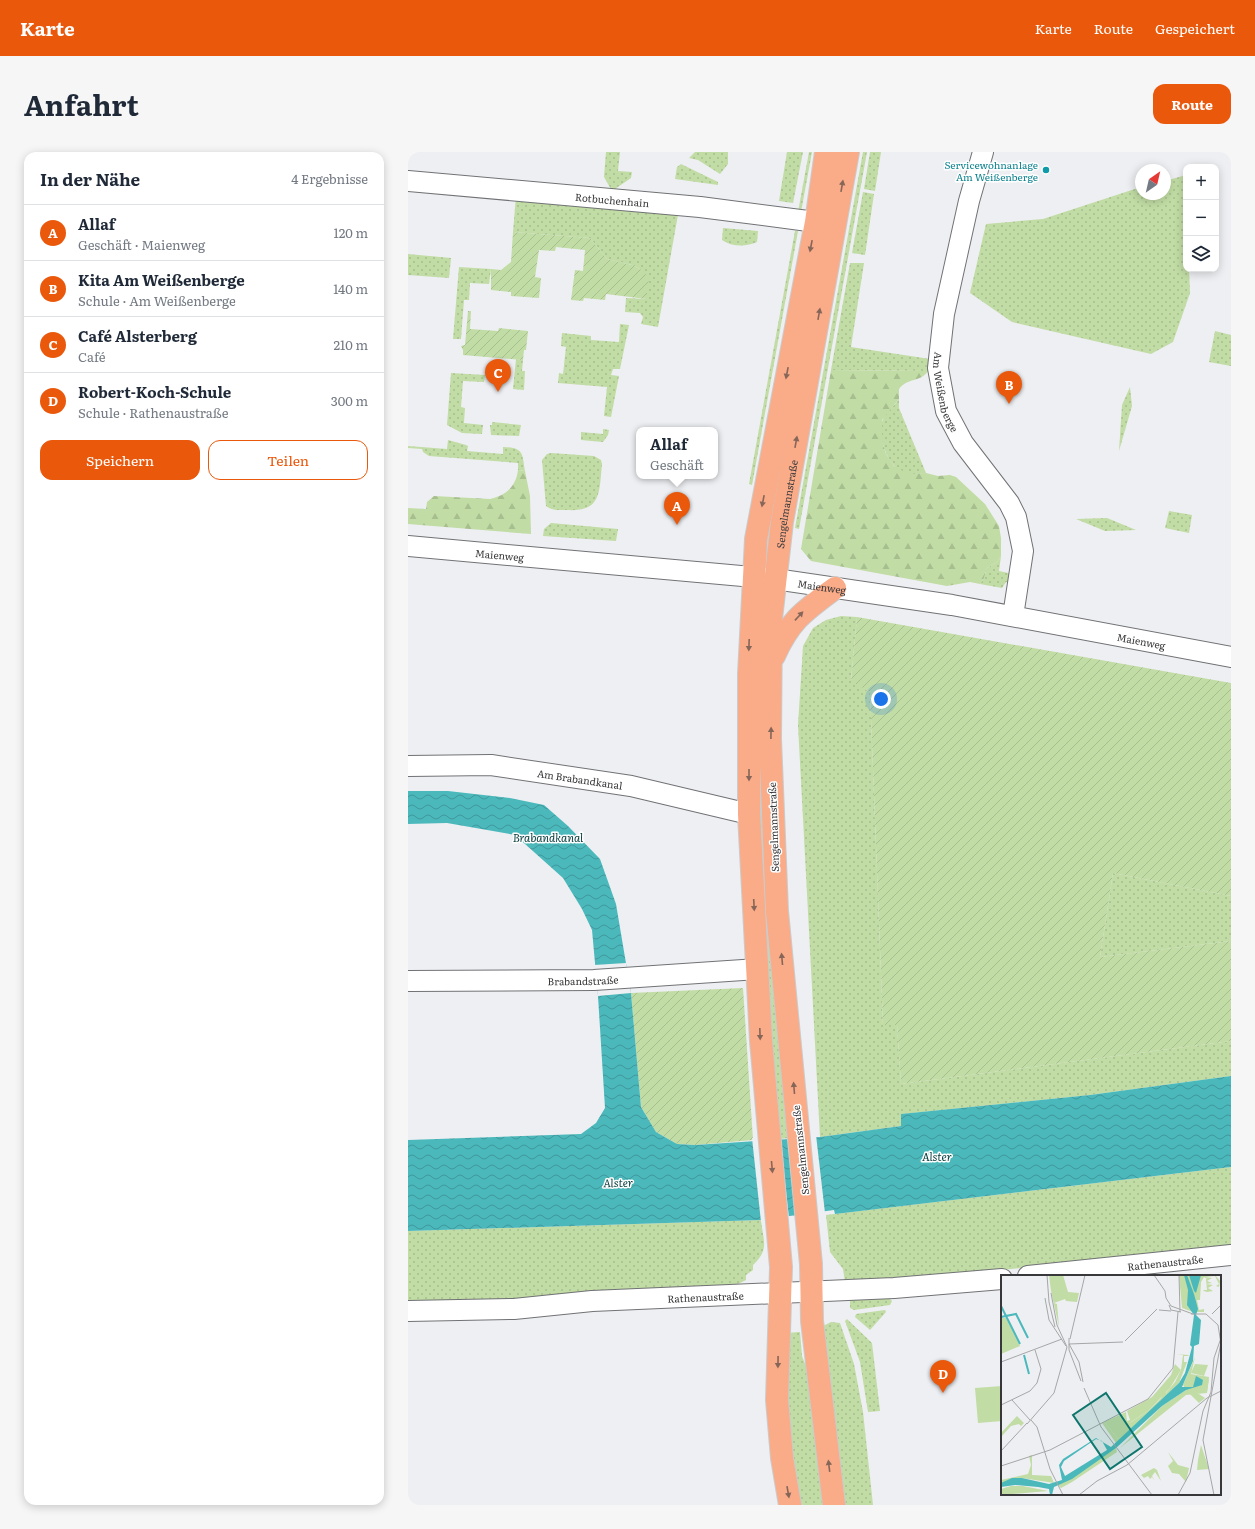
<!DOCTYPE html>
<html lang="de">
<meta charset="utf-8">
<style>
body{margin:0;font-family:Literata,serif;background:#f6f6f7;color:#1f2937}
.controls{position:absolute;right:12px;top:12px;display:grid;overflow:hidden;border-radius:8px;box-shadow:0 2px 10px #0003}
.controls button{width:36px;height:36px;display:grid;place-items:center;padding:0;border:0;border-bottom:1px solid #e0e1e3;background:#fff;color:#1f2937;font:20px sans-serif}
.compass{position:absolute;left:727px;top:12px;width:36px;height:36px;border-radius:50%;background:#fff;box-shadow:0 2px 10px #0003;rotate:34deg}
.you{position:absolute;left:473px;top:547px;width:14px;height:14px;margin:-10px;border:3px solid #fff;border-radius:50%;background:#1a73e8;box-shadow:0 0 0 6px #1a73e833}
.badge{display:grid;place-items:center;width:26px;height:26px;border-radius:50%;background:#ea580c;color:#fff;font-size:13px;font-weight:700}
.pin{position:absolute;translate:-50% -33px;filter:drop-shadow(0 1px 2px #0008)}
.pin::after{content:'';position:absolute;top:21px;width:14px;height:12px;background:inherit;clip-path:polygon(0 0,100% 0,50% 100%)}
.popup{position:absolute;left:228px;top:275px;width:82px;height:52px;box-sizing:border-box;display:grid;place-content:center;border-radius:8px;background:#fff;filter:drop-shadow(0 1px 3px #0005);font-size:13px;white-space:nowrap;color:#747a83}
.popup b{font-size:15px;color:#1f2937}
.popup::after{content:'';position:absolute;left:50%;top:100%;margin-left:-8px;border:8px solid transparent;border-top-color:#fff}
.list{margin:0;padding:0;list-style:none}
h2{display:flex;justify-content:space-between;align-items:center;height:52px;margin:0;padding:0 16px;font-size:17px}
h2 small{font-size:13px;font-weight:400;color:#747a83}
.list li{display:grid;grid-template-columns:26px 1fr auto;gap:12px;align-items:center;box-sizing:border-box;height:56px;padding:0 16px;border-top:1px solid #e0e1e3}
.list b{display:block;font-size:15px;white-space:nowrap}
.list p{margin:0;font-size:13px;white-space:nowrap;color:#747a83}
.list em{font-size:13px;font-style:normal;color:#747a83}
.actions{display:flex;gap:8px;padding:12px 16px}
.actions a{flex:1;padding:9px 0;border:1px solid #ea580c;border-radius:12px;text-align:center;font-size:14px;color:#ea580c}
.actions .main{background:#ea580c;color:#fff}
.icon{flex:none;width:22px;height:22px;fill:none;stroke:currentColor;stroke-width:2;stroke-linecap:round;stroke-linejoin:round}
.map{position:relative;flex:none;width:823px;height:1353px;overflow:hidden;border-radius:12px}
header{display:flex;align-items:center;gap:24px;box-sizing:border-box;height:56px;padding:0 20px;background:#ea580c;color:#fff}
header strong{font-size:19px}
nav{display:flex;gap:22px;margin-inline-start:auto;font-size:14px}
.intro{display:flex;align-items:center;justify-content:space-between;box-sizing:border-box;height:96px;padding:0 24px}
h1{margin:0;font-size:28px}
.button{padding:10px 18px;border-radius:12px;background:#ea580c;color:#fff;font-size:14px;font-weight:700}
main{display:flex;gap:24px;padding:0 24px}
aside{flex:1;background:#fff;border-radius:12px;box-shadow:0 2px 10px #0003}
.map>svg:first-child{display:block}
.grass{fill:url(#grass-dots)}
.forest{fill:url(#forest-firs)}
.garden{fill:url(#garden-furrows)}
.pitch{fill:#c1dca4}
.water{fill:url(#water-waves)}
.pier{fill:#eeeff2}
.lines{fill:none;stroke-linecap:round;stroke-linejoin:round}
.minor-casing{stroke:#717275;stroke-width:22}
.major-casing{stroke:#cbcbcc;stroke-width:24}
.minor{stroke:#fff;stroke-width:20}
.major{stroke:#faab88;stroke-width:22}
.oneway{fill:#866659}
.culture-dot{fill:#0f9aa8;stroke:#fff;stroke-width:1.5}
.labels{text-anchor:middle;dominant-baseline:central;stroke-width:3;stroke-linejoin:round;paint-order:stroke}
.culture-label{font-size:10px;fill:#0d838f;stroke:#fff;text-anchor:end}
.street-label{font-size:10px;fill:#38383a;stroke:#fff}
.water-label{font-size:11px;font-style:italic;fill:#03393a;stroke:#fff}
.inset-river{fill:none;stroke:#4bb9bc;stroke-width:2}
.inset-road{fill:none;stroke:#a5a6a8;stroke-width:1}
.view{fill:#0f766e;fill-opacity:0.15;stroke:#0f766e;stroke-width:2}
.inset-edge{fill:none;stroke:#38383a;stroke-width:2}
</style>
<header>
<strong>Karte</strong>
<nav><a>Karte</a><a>Route</a><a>Gespeichert</a></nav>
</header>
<div class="intro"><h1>Anfahrt</h1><a class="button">Route</a></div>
<main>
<aside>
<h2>In der Nähe<small>4 Ergebnisse</small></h2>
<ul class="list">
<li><span class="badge">A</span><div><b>Allaf</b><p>Geschäft · Maienweg</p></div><em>120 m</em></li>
<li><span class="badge">B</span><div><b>Kita Am Weißenberge</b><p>Schule · Am Weißenberge</p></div><em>140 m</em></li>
<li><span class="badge">C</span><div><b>Café Alsterberg</b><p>Café</p></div><em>210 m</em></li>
<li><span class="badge">D</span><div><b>Robert-Koch-Schule</b><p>Schule · Rathenaustraße</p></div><em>300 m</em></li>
</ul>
<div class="actions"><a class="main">Speichern</a><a>Teilen</a></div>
</aside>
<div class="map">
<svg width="823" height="1353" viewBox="0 0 823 1353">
<defs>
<pattern id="grass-dots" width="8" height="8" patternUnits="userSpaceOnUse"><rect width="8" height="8" fill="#c1dca4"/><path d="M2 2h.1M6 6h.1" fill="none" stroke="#a7be8e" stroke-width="1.8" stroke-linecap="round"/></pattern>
<pattern id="forest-firs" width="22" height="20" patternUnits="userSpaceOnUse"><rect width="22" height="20" fill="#c1dca4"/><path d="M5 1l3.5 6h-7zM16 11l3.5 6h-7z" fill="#a7be8e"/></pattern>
<pattern id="garden-furrows" width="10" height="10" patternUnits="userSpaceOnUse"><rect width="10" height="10" fill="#c1dca4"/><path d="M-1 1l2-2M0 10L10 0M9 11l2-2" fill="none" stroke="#a7be8e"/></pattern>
<pattern id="water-waves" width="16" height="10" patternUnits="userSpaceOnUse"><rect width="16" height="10" fill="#4bb9bc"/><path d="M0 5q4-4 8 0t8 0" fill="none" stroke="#3f979a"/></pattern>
</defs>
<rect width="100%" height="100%" fill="#eeeff2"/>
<g class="grass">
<path d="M198 0H212L210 19 224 20 223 26 204 39 196 25Z"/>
<path d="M287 0H320V12L312 22 290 8 281 6Z"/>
<path d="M379 0H395L385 51 371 49Z"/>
<path d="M401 0H404L393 60H390Z"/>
<path d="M455 0H459L391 377 387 376Z"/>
<path d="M462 0H473L467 39 456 37Z"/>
<path d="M273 12 310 30V33L267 27 269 15Z"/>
<path d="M778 23V117H781L782 141 765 190 743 202 604 170 562 141 578 72 635 67 733 35V42H757V29Z"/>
<path d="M455 40 466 42 457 103 444 101Z"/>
<path d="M108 44 271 57 250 175 233 172 235 165 232 161 217 160 218 146 238 147 234 118 224 113 199 107 182 86 105 80Z"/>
<path d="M315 76 350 79 349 90C338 95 324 95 314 88Z"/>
<path d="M387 79H390L344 333 341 332Z"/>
<path d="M0 102 43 106 41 126 0 123Z"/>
<path d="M442 111H456L443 195 522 207 520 219 423 218Z"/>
<path d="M51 115 83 117 81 132 62 131 61 148H56L53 187H45Z"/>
<path d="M212 172 221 173 212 217H205L203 223 211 224 203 265 196 264 199 235 150 231 151 221 155 222 158 195 153 194 154 181 183 184V188L211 190Z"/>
<path d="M807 179 823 183V214L801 210Z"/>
<path d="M108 207 115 208 114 219H117L116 238 105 237Z"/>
<path d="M43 221 77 223 76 230 55 229 53 255 57 256 56 271 75 273 74 282 54 281 39 273Z"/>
<path d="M722 235 724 254 711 299 714 253Z"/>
<path d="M491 247V256L518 321C513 321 504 323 499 322 480 317 468 284 475 267 478 259 487 254 491 247Z"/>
<path d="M84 270 113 273 111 284 83 283 82 273H84Z"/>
<path d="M195 277 201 278 200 283 195 290 173 288V280L195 282Z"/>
<path d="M40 288 58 293 60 294 59 299 95 302V295C116 296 114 301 117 319L110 318V311L21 304 15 300 14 297 0 296V294L39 297Z"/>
<path d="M143 301 186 304 193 308 194 312C191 340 194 360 159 358 152 358 144 359 138 354L134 308 139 302Z"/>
<path d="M761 359 784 363 781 381 757 376Z"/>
<path d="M699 366 728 378 697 379 668 367Z"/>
<path d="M143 371 210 377 208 389 135 384 136 377Z"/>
<path d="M593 404 591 419 605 422 603 431 598 430 594 436 572 432 576 426 579 416 589 410Z"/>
<path d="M433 464 449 465 443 528 462 540 475 873H489L493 932 823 889V924L682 943 494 962 493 974 412 985 390 573 395 494 405 476 418 468Z"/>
<path d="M354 465V660L381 986 372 987 370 976 347 641Z"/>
<path d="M705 721 823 744V789L692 805Z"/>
<path d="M823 1015V1094L556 1122 437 1130 435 1117 422 1100 418 1063Z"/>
<path d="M353 1068C355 1089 362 1097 345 1113V1118L338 1123V1128L322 1136 105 1148 0 1150V1079Z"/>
<path d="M480 1145 484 1149 482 1153 446 1158 442 1156V1148Z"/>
<path d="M477 1158 478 1160 462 1178 447 1165 448 1162Z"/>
<path d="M439 1167 464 1191 472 1259 460 1260 452 1210 437 1169Z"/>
<path d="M423 1170 432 1171 446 1212 455 1260 465 1353H433L415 1174Z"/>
<path d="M392 1180 394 1204 401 1222 417 1353H390L376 1245 378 1181Z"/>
</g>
<g class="forest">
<path d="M423 218 520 219C512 231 500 225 491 237V247L474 268V289L478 302 486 314 500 322 518 321 530 324 542 323 548 325 577 352 591 374 593 386V404L589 410 579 416 576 426 572 432 562 430 539 434 403 409 393 397Z"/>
<path d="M110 318 117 319 122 344 123 382 0 372V356L18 357 19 350 26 344 82 347C97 344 108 335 110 318Z"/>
</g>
<g class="garden">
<path d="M105 80 182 86 199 107 224 113 234 118 241 126 238 147 198 142 197 148 176 146 175 149 163 148 167 118 175 119 177 98 148 95 147 99 131 98 127 125 133 126 131 146 103 144V140L83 138V117L93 118 103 110Z"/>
<path d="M60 159H63L62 177 90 179 91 176 120 179 118 198H116L115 208 55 203V198L53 194 57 193Z"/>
<path d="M449 465 823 531V744L705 721 692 805 823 789V889L493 932 489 873H475L462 540 443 529Z"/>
<path d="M335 836 345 988 287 993 269 992 248 980 233 955 223 841Z"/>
</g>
<path class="pitch" d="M594 1234V1269L570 1271 567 1236Z"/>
<path class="water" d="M0 639H40L102 646 136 653 160 674 192 707 208 752 223 841 233 955 248 980 269 992 287 993 412 985 493 974V962L682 943 823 924V1015L427 1062 426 1058 353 1068 0 1079V988L173 982 188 971 197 956 190 844 184 778 174 757 155 726 107 683 39 671 0 672Z"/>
<g class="pier">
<path d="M218 811 223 841 190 844 186 813Z"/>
<path d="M408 983 417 1061 390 1065 380 984Z"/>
<path d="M372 985 381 1066 353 1070 344 986Z"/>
</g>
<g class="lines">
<defs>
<g id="minor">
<path id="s1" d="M575 0 561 49 536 162 530 216 538 259 555 291 601 351 608 365 615 399 605 464"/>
<path id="s2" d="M0 29 292 55 408 70"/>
<path id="s3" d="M0 394 367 427 544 453 823 505"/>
<path id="s4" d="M0 614 83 613 223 634 341 662"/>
<path id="s5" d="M0 829 186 828 350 817"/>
<path id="s6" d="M620 1124 823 1103"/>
<path id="s7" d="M0 1159 106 1157 184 1149 486 1136 594 1127"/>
</g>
<g id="major">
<path d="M366 504C382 468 396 459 427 436"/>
<path d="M382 1353 374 1306 369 1248 373 1115 353 889 341 662V522L348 387 408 70 418 0"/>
<path id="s8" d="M426 1353 404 1169 403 1112 369 759 362 587 363 467 374 370 440 0"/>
</g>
</defs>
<use href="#minor" class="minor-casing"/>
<use href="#major" class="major-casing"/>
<use href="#minor" class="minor"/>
<use href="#major" class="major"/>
</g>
<defs><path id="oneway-solid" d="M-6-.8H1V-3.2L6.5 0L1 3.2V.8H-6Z"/></defs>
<g class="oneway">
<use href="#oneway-solid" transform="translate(434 34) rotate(-80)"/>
<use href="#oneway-solid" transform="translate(403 94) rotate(101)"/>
<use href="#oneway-solid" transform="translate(411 162) rotate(-80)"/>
<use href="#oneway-solid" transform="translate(379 221) rotate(101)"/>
<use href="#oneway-solid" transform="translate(388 290) rotate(-80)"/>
<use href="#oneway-solid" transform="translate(355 349) rotate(101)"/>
<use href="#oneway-solid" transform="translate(391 464) rotate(-47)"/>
<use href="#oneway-solid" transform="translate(341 493) rotate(92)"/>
<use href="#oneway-solid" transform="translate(363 581) rotate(-89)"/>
<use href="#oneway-solid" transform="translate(341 623) rotate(90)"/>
<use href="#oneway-solid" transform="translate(346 753) rotate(87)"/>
<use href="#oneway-solid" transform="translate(374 807) rotate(-95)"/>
<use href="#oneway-solid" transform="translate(352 882) rotate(88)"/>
<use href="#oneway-solid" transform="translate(386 936) rotate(-95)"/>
<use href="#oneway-solid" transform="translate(364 1015) rotate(85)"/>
<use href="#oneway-solid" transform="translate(370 1210) rotate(91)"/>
<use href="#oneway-solid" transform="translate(421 1314) rotate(-97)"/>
<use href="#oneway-solid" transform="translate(380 1340) rotate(80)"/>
</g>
<circle class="culture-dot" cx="638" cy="18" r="4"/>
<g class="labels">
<g class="culture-label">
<text x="630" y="12">Servicewohnanlage<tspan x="630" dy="12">Am Weißenberge</tspan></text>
</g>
<g class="street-label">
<text stroke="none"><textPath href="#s2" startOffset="205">Rotbuchenhain</textPath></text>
<text stroke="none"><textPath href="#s1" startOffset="246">Am Weißenberge</textPath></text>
<text stroke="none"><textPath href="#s8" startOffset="1005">Sengelmannstraße</textPath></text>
<text stroke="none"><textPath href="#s3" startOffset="92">Maienweg</textPath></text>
<text stroke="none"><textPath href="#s3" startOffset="416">Maienweg</textPath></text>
<text stroke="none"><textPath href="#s3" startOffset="740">Maienweg</textPath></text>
<text stroke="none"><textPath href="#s4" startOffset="173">Am Brabandkanal</textPath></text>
<text transform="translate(365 675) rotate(-92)">Sengelmannstraße</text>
<text stroke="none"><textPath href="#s5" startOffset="175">Brabandstraße</textPath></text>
<text transform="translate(392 998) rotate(-96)">Sengelmannstraße</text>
<text stroke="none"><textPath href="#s6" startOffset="138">Rathenaustraße</textPath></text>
<text stroke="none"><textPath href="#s7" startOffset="298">Rathenaustraße</textPath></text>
</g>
<g class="water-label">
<text x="140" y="685">Brabandkanal</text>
<text x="529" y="1004">Alster</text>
<text transform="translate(210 1030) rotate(-1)">Alster</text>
</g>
</g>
<g transform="translate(593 1123)">
<rect width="220" height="220" fill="#eeeff2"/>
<path d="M48 0H62L67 17 78 18 76 27 65 26 64 24 53 28 56 29 58 52 50 16ZM178 0H214L219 6 218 12 215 11 218 9 214 1 204 2 211 3 206 6 211 8 205 9 212 10 207 13 212 16 206 17 203 16 202 15H206L205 4H206L203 2 200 7 199 25H196L198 35 203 34V37H192L181 33ZM0 43H5L19 71 0 79ZM175 79 187 80 188 81H183V87H186L178 108 115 168 101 148 103 147 117 164 129 150 122 154 120 150 130 147 147 136 160 123 162 116 158 114 163 115 165 118 174 107 180 95 182 80ZM194 82 190 99 208 102 206 118 185 120 119 173 161 131 185 115 182 110ZM115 173 116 177 71 207 60 213 57 210ZM167 177 177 190 188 193 185 207 178 199 171 198 167 191 172 186ZM31 180V200L50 201 53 208 21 203 0 208V205L27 199 30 190 28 181ZM153 193 156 195 160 206 154 197 151 201 154 206 151 202 149 204 147 201 143 203 140 200Z" fill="#c1dca4"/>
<path d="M192 101H197L202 105 199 113 208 104 206 117 189 116 180 120 195 113 202 105 197 102 193 103 194 108 193 112 185 114 193 110ZM189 119H198L204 123 198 128ZM200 170 208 194 196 195 197 185Z" fill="#c1dca4"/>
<path d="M174 89 180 95 169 113 147 136 128 148 134 149 117 164 103 147 125 137 126 146 129 145 126 136 151 122 170 100ZM16 141 23 148 20 151 18 149 10 151 0 162V158ZM10 211H22L47 216 0 220V214Z" fill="#c1dca4"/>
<path d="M194 89 207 90 203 101 190 98Z" fill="#c1dca4"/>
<path d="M183 0H186L193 19 197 34 195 40 200 45 198 69 193 71 192 86 181 112H192L195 101 202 105 201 110 185 115 161 131 115 173 71 204 53 212 51 220H49L48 214 37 212 14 210 0 212V208L11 203H21L48 209 61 205 58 190 62 184 95 163 110 172 178 108 184 98 191 72 189 70 193 40 186 30 187 15ZM95 164 101 166 106 175 64 201 60 192 63 186ZM188 0H200L195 18 193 16Z" fill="#4bb9bc" fill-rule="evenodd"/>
<path class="inset-river" d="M0 31 19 69M0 42 15 39 27 63M23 80 28 99"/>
<path class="inset-road" d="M46 0 48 27 54 52M153 0 164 16 165 23 170 31 192 39M178 0 179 37M44 23 48 45 65 71M168 30 170 35 180 37M158 35 170 36M190 39H205L217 50M211 39 220 30M217 50 220 69M68 63V75L80 106M69 64 84 0M124 66 156 34M68 69 122 67M68 69 78 87 82 107M0 87 61 64M83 113 100 152 151 220M11 125 29 145M0 130 29 116 36 108 40 94 34 75M30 145 36 152 49 194 62 220M26 149 53 118 66 72 56 50 50 18M0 176 26 148M220 180V199M0 191 49 175 147 124 172 93 177 37M78 220 96 206 126 190 206 123 220 116M177 220 189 198 202 136 210 117 213 83 220 63M213 220 202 165 220 67"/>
<path class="view" d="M105 118 141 172 109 194 72 140Z"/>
<rect width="220" height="220" class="inset-edge"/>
</g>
</svg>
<div class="controls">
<button>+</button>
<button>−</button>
<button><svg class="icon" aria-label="layers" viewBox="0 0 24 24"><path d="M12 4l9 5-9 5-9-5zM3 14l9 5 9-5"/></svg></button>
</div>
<svg class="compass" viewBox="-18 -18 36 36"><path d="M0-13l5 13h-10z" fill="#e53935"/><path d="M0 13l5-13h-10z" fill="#747a83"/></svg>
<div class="you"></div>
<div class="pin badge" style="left:269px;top:373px">A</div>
<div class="popup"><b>Allaf</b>Geschäft</div>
<div class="pin badge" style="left:601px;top:252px">B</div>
<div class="pin badge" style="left:90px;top:240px">C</div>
<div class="pin badge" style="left:535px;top:1241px">D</div>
</div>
</main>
